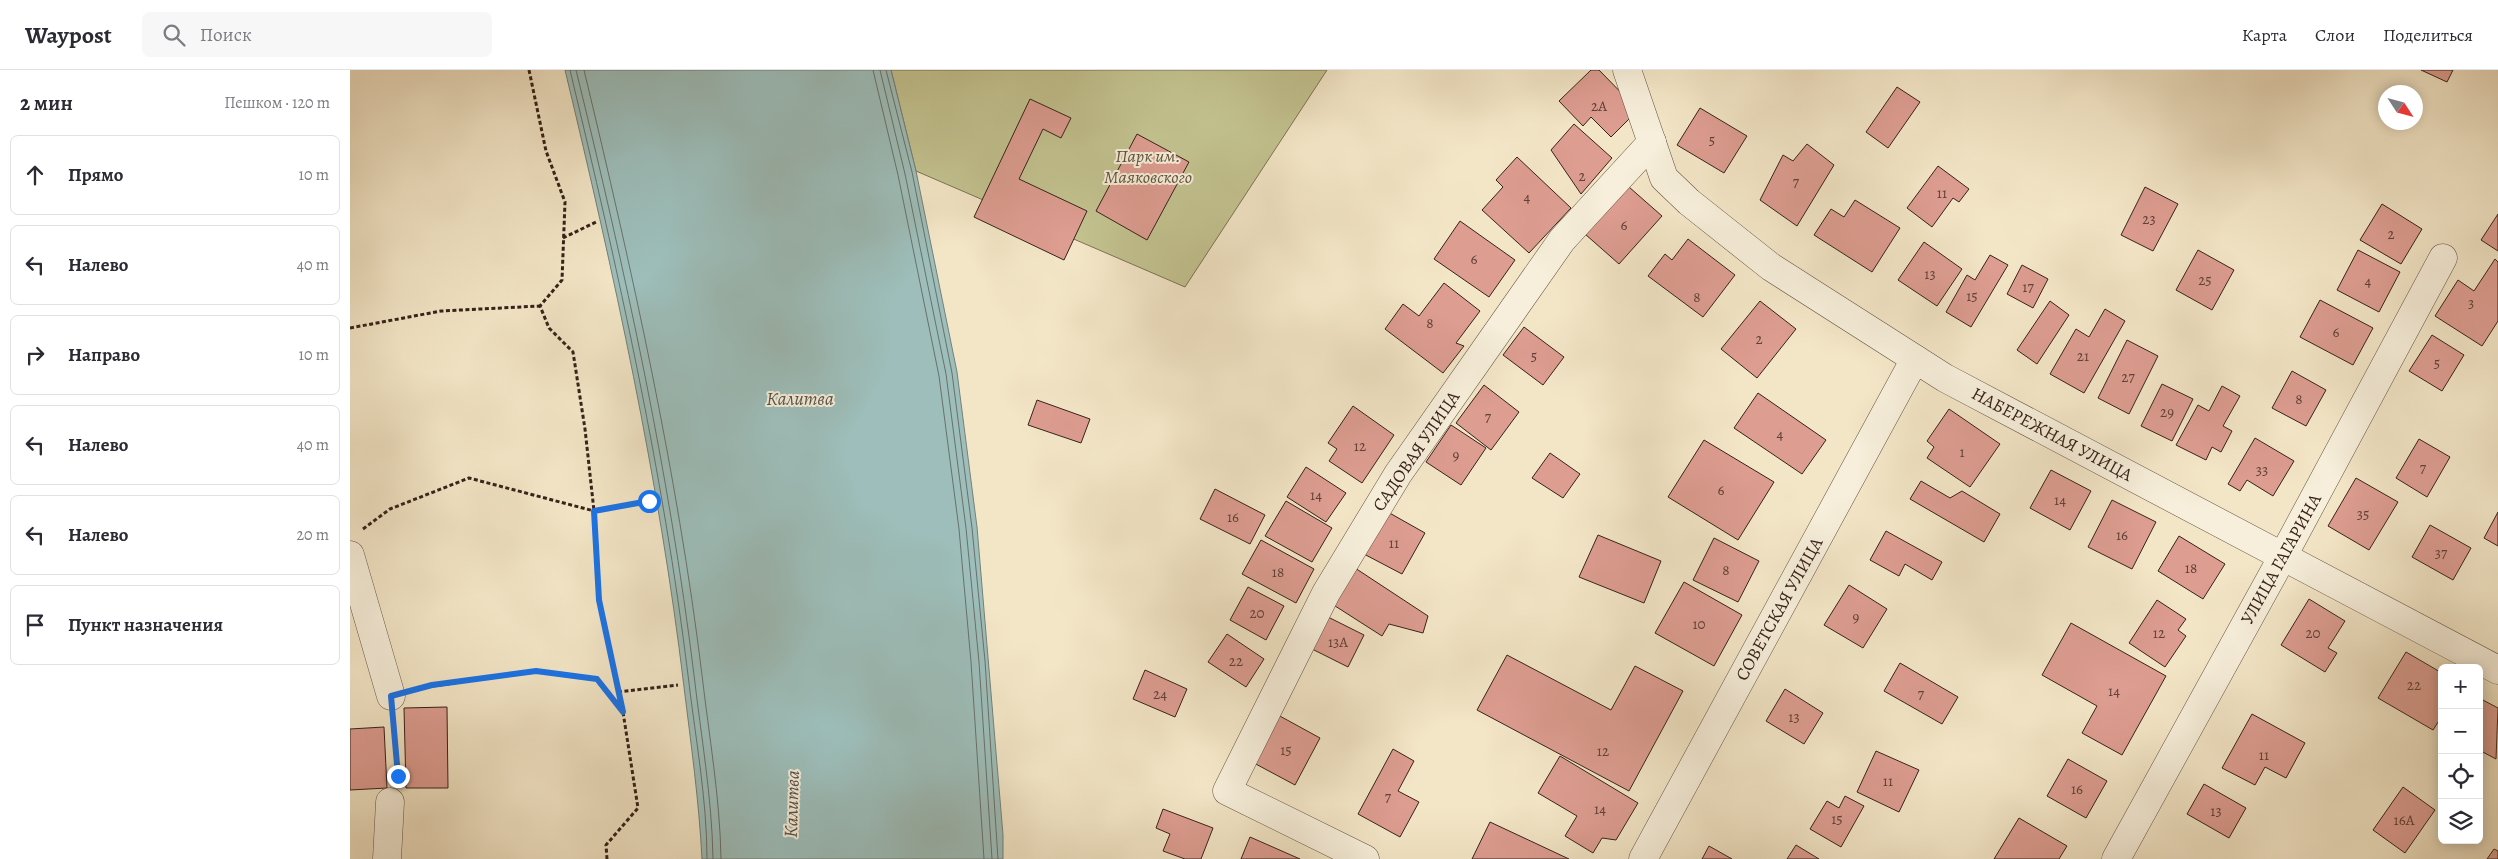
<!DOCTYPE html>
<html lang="ru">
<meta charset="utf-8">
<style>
body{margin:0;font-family:Alegreya,serif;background:#f7f7f7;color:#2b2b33}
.controls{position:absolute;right:15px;bottom:15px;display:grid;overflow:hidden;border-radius:8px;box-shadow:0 2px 12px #0003}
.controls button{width:45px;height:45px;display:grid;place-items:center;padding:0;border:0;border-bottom:1px solid #e1e1e2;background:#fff;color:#2b2b33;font:25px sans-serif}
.compass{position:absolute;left:2028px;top:15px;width:45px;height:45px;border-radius:50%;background:#fff;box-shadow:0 2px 12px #0003;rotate:126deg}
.stop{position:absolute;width:15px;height:15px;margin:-11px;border:4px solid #1a73e8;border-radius:50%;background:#fff}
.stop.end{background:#1a73e8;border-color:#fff;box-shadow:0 1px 5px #0008}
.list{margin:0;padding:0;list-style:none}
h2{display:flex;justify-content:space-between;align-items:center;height:65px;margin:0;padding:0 20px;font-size:21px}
h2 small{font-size:16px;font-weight:400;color:#7c7c81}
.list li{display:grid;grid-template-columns:32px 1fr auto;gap:15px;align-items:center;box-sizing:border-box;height:80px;margin:0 10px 10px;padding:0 10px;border:1px solid #e1e1e2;border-radius:8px}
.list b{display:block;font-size:19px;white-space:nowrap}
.list em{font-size:16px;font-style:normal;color:#7c7c81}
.icon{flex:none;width:28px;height:28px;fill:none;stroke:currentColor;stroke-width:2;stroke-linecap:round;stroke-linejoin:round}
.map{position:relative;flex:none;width:2148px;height:789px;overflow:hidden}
header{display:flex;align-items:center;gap:30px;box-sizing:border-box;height:70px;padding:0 25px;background:#fff;border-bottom:1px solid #e1e1e2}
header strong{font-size:24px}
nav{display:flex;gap:28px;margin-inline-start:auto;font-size:18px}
.search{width:350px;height:45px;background:#f7f7f7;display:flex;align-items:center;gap:12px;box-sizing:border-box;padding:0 18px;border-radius:8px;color:#7c7c81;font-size:19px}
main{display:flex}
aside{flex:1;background:#fff}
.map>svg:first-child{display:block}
.green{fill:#c3c390;stroke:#7c7255}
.water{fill:#9dbeba;stroke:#74807a}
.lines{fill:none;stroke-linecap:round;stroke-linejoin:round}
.shore{stroke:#6a706a;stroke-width:1}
.building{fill:#dd9d91;stroke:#36221a}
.minor-casing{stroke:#655345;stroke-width:29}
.path{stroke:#36221a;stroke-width:3;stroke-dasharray:4 2.5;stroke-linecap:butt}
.minor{stroke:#f7efdb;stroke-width:28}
.route{stroke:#1a73e8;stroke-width:6}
.labels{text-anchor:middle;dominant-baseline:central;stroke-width:4;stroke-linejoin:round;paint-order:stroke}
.number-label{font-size:15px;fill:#604138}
.park-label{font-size:18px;font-style:italic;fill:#60523d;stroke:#f7efdb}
.street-label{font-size:18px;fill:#36221a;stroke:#f7efdb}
.water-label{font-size:19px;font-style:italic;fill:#55514a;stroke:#f7efdb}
</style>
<header>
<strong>Waypost</strong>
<div class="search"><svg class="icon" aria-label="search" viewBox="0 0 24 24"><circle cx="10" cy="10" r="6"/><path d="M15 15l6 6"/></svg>Поиск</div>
<nav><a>Карта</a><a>Слои</a><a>Поделиться</a></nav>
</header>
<main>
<aside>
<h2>2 мин<small>Пешком · 120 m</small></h2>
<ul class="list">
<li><svg class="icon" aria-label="ahead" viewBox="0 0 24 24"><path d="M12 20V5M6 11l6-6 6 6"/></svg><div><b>Прямо</b></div><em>10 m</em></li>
<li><svg class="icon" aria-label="left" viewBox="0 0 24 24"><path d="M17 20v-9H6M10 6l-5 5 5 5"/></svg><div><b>Налево</b></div><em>40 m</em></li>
<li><svg class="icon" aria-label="right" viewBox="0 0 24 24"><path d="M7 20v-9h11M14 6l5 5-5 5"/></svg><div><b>Направо</b></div><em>10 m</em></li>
<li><svg class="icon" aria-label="left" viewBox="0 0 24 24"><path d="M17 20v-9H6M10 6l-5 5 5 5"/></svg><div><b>Налево</b></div><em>40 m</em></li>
<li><svg class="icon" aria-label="left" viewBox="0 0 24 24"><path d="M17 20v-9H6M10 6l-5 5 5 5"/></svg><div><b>Налево</b></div><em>20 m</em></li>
<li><svg class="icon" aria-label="arrive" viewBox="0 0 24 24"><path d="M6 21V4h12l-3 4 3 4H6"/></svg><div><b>Пункт назначения</b></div></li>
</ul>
</aside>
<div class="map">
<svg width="2148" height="789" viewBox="0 0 2148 789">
<rect width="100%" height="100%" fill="#f3e6c7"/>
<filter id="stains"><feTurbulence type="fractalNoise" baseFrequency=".004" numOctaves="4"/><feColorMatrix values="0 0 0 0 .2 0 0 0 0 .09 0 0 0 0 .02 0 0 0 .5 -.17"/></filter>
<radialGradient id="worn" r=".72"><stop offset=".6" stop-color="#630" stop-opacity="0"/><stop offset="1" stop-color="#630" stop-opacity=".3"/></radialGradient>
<path class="green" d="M541 0H977L835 217 566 101Z"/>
<path class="water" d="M215 0H541L566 101 607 302 627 457 653 765V789H352C349 731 341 674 334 617 309 408 264 204 215 0Z"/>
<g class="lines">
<g class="shore">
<path d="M220 0C268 200 313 401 338 605 345 666 357 728 357 789"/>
<path d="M226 0C275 200 319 401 344 605 351 666 362 727 363 789"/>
<path d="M234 0C282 200 327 401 352 605 359 666 370 727 371 789"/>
<path d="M523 0 548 105 589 306 609 459 621 592 634 789"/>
<path d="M530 0 555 104 596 304 616 458 629 592 642 789"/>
<path d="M536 0 562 102 602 303 622 458 635 591 648 789"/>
</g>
</g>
<g class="building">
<path d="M1241 0H1249L1288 40 1261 67 1241 47 1233 56 1209 31Z"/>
<path d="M2071 0H2103L2097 12Z"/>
<path d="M1547 17 1570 32 1538 78 1516 62Z"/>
<path d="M680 29 721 48 711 68 693 59 669 109 737 141 714 190 624 147Z"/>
<path d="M1350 38 1397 66 1374 103 1327 75Z"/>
<path d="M1224 54 1262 88 1231 124 1201 80Z"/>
<path d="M787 64 839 92 797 170 746 141Z"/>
<path d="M1457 74 1484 95 1447 156 1410 130 1433 85 1443 91Z"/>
<path d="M1167 87 1221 138 1179 183 1132 140 1153 117 1146 110Z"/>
<path d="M1588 96 1619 119 1609 132 1603 128 1582 157 1557 138Z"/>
<path d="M1279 117 1312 146 1269 194 1235 164Z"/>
<path d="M1795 117 1828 134 1803 181 1771 165Z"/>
<path d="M1505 130 1550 158 1522 202 1464 165 1481 139 1494 147Z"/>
<path d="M2032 134 2072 159 2051 194 2010 170Z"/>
<path d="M2148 144V181L2131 170Z"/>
<path d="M1110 151 1165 190 1139 227 1084 189Z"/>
<path d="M1338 169 1385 205 1353 247 1298 206 1315 184 1322 190Z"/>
<path d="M1574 172 1612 199 1587 236 1548 210Z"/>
<path d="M1848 180 1884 200 1862 240 1826 220Z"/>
<path d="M2008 180 2050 202 2029 242 1987 220Z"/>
<path d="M1640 185 1658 195 1621 257 1596 242 1617 205 1625 210Z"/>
<path d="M2145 189 2148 192V251L2132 276 2085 246 2108 210 2124 221Z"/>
<path d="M1672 195 1698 209 1683 238 1657 224Z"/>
<path d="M1094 213 1130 241 1106 273 1114 276 1093 303 1035 259 1053 234 1069 246Z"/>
<path d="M1970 230 2023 258 2003 295 1950 267Z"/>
<path d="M1410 231 1446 259 1407 308 1371 279Z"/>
<path d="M1700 231 1719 245 1687 294 1667 280Z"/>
<path d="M1755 239 1775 251 1734 323 1700 304 1726 259 1739 267Z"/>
<path d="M1174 257 1214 287 1193 315 1153 285Z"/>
<path d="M2082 265 2114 285 2092 321 2059 301Z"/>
<path d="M1777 270 1808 286 1779 344 1748 328Z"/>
<path d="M1942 301 1976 320 1956 356 1922 338Z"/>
<path d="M1812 314 1843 329 1822 371 1791 356Z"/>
<path d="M1134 315 1169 342 1141 380 1106 353Z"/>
<path d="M1872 316 1890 326 1873 356 1882 361 1871 382 1862 377 1856 390 1826 375 1848 335 1859 341Z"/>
<path d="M1408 323 1476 370 1452 404 1384 358Z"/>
<path d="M687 330 740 349 731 373 678 355Z"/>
<path d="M1003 336 1044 365 1012 413 979 391 987 379 978 373Z"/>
<path d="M1599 339 1650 374 1620 417 1577 388 1584 377 1577 371Z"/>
<path d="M1101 355 1136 378 1111 415 1076 392Z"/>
<path d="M1905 368 1944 391 1923 426 1897 410 1890 421 1878 414Z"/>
<path d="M2069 369 2100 387 2077 427 2046 408Z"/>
<path d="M1354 370 1424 412 1388 470 1318 427Z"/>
<path d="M1200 383 1230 404 1213 428 1182 408Z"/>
<path d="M956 397 996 423 976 452 937 427Z"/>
<path d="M1701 400 1741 421 1720 460 1680 438Z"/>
<path d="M2006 408 2048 432 2019 480 1978 456Z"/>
<path d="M1571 411 1600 428 1612 421 1650 444 1634 472 1560 429Z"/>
<path d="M865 419 915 445 900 474 850 449Z"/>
<path d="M1762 430 1806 452 1782 499 1738 477Z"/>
<path d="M936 431 982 458 962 492 915 466Z"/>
<path d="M1036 441 1075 463 1052 504 1012 483Z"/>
<path d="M2148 442V476L2134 468Z"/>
<path d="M2080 455 2121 478 2103 510 2062 487Z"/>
<path d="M1536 461 1592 492 1582 510 1555 494 1549 506 1520 490Z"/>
<path d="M1248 465 1311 491 1294 533 1229 507Z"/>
<path d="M1829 466 1875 494 1853 529 1808 501Z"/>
<path d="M1364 468 1409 491 1388 532 1343 510Z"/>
<path d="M911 470 964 499 946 533 892 504Z"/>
<path d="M1005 498 1078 546 1073 563 1039 554 1032 566 982 534Z"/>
<path d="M1334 512 1392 545 1364 596 1305 563Z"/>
<path d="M1499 515 1537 539 1513 578 1474 555Z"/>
<path d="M898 517 934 536 916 570 880 550Z"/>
<path d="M1959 529 1995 551 1978 578 1987 583 1975 602 1931 575Z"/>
<path d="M1807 530 1836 549 1828 560 1836 566 1815 597 1779 573Z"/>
<path d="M978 547 1014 565 998 597 962 579Z"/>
<path d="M1721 553 1816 606 1772 685 1732 663 1747 636 1692 605Z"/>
<path d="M877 564 914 589 896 617 858 592Z"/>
<path d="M2056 582 2092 603V646L2083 660 2028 628Z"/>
<path d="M1157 585 1261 640 1285 596 1333 621 1279 721 1127 640Z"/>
<path d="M1550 593 1608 627 1592 654 1534 621Z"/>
<path d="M795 600 837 619 825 647 783 629Z"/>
<path d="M1435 619 1473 643 1454 674 1416 651Z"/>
<path d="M2129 628 2148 638 2146 689 2129 680Z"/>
<path d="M97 637 98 718H56L54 638Z"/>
<path d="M1902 644 1955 673 1936 708 1915 697 1905 715 1872 698Z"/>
<path d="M928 645 970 668 945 715 902 692Z"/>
<path d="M34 657 37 718 0 720V659Z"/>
<path d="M1043 679 1064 691 1048 721 1069 732 1050 767 1008 744Z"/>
<path d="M1526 681 1569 700 1549 742 1507 722Z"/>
<path d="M1210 686 1288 733 1266 770 1252 768 1243 783 1215 766 1227 746 1188 723Z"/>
<path d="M1718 689 1757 711 1736 748 1697 726Z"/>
<path d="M1854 714 1896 738 1879 768 1837 744Z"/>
<path d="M2053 717 2085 740 2055 783 2023 760Z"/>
<path d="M1495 726 1514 736 1491 777 1460 759 1477 731 1489 738Z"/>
<path d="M813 739 863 758 851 789H835L813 781 820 764 806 758Z"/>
<path d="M1669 748 1717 776 1709 789H1644Z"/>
<path d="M1140 752 1219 789H1122Z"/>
<path d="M900 767 950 789H891Z"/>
<path d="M1446 775 1469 789H1437Z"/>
<path d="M1359 776 1382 789H1352Z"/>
<path d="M2144 779 2148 781V789H2137Z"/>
</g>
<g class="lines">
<defs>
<g id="minor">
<path d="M1277 0 1314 108 1339 132 1421 197 1595 308 2148 600"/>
<path d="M0 485 41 626"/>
<path d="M37 789 40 732"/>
<path d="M1015 789 877 721 976 523 1048 404 1212 170 1302 72"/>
<path d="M1293 789 1565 289"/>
<path d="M1766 789 1933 486 2093 188"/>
</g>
</defs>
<use href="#minor" class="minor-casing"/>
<g class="path">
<path d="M179 0 196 81 215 132 212 210 190 236 199 258 223 282 235 359 244 441 249 530 273 642"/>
<path d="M213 168 246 152"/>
<path d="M0 258 91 241 190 236"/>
<path d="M13 459 40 439 119 408 244 441 299 431"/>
<path d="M70 618 186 601 247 609 273 642 288 738 256 775 257 789"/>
<path d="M268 622 328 615"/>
<path d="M43 654 48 703"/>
</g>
<use href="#minor" class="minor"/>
</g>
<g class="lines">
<path class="route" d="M48 706 41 626 82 615 186 601 247 609 273 642 249 530 244 441 299 431"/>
</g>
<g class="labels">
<g class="number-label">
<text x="1249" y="36">2А</text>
<text x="1362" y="70">5</text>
<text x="1232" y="106">2</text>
<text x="1446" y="112">7</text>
<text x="1592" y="123">11</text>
<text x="1177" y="127">4</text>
<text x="1799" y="149">23</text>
<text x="1274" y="155">6</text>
<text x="2041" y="164">2</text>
<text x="1124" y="189">6</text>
<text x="1580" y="204">13</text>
<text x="1855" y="210">25</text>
<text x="2018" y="211">4</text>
<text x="1678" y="217">17</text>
<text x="1622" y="226">15</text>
<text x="1347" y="227">8</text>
<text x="2121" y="233">3</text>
<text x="1080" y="253">8</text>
<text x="1986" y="262">6</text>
<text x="1409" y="269">2</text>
<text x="1184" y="286">5</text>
<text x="1733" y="286">21</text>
<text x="2087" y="293">5</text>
<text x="1778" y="307">27</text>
<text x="1949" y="329">8</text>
<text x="1817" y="342">29</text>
<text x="1138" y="347">7</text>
<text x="1430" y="364">4</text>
<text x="1010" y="376">12</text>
<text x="1612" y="382">1</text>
<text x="1106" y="385">9</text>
<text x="2073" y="398">7</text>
<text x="1912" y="400">33</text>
<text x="1371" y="420">6</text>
<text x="966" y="425">14</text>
<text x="1710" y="430">14</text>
<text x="2013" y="444">35</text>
<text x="883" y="447">16</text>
<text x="1772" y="465">16</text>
<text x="1044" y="473">11</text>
<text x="2091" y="483">37</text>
<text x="1841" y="498">18</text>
<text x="1376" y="500">8</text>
<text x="928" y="502">18</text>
<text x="907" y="543">20</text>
<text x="1506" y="547">9</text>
<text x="1349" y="554">10</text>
<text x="1809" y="563">12</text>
<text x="1963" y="563">20</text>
<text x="988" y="572">13А</text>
<text x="886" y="591">22</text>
<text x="2064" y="615">22</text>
<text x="1764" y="621">14</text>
<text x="810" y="624">24</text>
<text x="1571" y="624">7</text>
<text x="1444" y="647">13</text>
<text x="936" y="680">15</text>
<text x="1253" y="681">12</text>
<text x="1914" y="685">11</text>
<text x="1538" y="711">11</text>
<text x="1727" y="719">16</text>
<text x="1038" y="727">7</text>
<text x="1250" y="739">14</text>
<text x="1866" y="741">13</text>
<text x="1487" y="749">15</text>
<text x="2054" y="750">16А</text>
</g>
<g class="park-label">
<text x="798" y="86">Парк им.<tspan x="798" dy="21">Маяковского</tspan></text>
</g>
<g class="street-label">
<text transform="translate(1702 364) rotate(28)">НАБЕРЕЖНАЯ УЛИЦА</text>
<text transform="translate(1066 381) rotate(-56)">САДОВАЯ УЛИЦА</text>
<text transform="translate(1931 489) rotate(-61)">УЛИЦА ГАГАРИНА</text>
<text transform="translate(1429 539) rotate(-61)">СОВЕТСКАЯ УЛИЦА</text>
</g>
<g class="water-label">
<text x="450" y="329">Калитва</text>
<text transform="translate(442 734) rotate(-88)">Калитва</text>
</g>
</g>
<rect width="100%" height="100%" filter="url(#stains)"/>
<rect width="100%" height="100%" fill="url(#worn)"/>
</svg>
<div class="controls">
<button>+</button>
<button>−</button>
<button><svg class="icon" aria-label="locate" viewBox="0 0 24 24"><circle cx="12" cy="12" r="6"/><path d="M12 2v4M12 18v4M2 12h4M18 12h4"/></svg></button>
<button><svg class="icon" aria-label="layers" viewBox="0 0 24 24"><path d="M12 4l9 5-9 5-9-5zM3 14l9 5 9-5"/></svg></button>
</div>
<svg class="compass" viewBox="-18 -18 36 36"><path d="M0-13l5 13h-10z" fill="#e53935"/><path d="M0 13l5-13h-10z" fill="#7c7c81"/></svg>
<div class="stop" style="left:299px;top:431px"></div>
<div class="stop end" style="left:48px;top:706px"></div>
</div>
</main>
